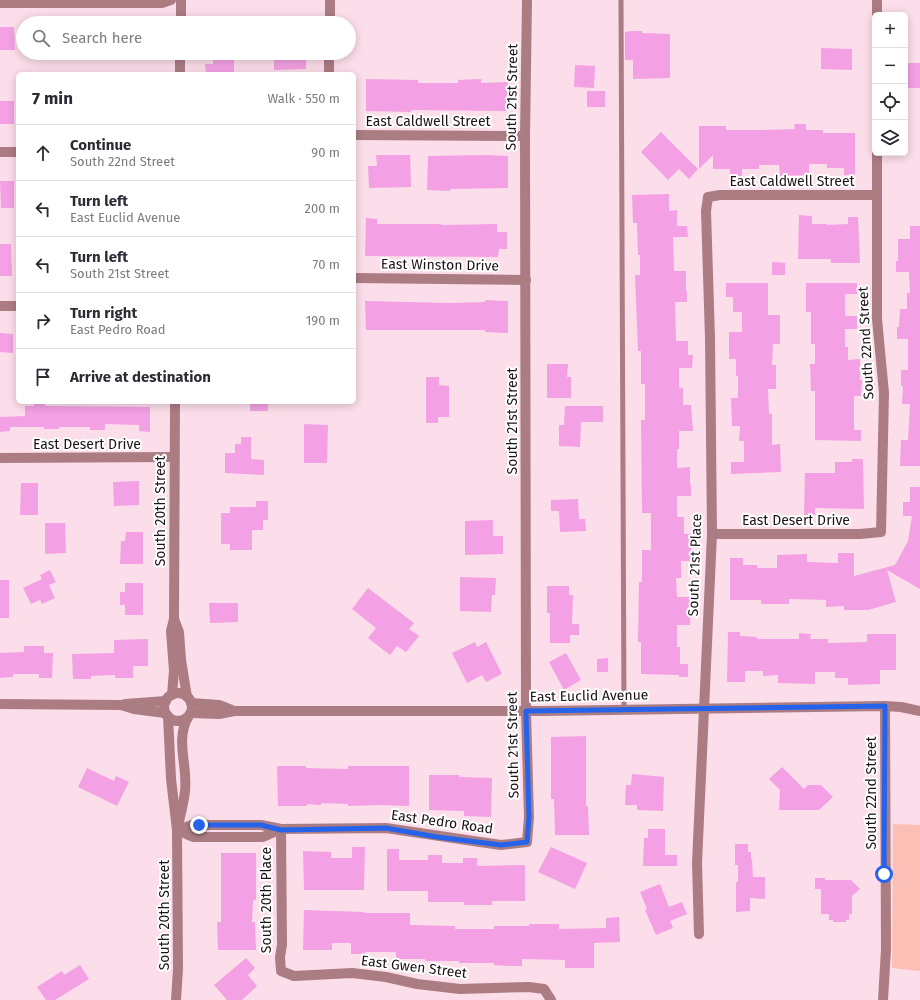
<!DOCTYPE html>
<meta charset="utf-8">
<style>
body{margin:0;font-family:"Fira Sans",sans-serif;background:#f2f2f3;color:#2b2b33}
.controls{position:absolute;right:12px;top:12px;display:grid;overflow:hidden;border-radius:6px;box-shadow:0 2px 10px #0003}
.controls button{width:36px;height:36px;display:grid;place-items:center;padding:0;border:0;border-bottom:1px solid #e1e1e2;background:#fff;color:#2b2b33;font:20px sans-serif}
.stop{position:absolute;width:12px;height:12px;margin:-9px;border:3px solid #2563eb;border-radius:50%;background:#fff}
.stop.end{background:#2563eb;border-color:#fff;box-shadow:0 1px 4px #0008}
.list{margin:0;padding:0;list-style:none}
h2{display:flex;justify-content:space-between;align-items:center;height:52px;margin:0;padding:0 16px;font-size:17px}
h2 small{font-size:13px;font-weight:400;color:#7c7c81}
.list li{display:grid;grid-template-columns:26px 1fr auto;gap:12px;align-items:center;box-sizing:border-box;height:56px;padding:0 16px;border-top:1px solid #e1e1e2}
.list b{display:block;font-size:15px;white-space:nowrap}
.list p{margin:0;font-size:13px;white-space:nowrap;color:#7c7c81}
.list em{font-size:13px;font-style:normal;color:#7c7c81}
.icon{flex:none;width:22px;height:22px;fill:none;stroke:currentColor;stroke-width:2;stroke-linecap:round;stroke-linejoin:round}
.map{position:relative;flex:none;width:920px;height:1000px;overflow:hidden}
.search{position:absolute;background:#fff;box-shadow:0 2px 10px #0003;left:16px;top:16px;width:340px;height:44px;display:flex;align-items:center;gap:10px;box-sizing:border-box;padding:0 14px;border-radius:22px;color:#7c7c81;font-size:15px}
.panel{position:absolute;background:#fff;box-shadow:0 2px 10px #0003;left:16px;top:72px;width:340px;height:332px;border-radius:6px}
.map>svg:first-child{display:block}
.green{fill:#fcbfb5}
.building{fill:#f3a1e4}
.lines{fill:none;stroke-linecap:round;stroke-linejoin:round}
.lane{stroke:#ab7d83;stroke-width:5}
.street{stroke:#ab7d83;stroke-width:10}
.route{stroke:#2563eb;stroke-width:5}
.labels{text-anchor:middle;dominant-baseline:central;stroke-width:4;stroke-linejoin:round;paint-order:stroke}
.street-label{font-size:14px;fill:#1c1216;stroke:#fff}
</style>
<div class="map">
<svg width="920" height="1000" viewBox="0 0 920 1000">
<rect width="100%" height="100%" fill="#fcddea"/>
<path class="green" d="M893 824 920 825V971L892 968Z"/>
<g class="building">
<path d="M0 27H14L15 50H0Z"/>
<path d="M632 31H642V33L670 34V78L633 79V60H625V32Z"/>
<path d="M821 48 852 49V70L821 69Z"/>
<path d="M213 53H234V74H206L205 64H213Z"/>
<path d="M274 53H295V57H306V69L274 70Z"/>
<rect x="906" y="63" width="14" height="25"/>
<path d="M575 65 595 66 594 88 574 87Z"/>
<path d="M366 79 418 80V83H458V80L481 79V83L508 82V111L411 110V112L366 111Z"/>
<rect x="587" y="91" width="18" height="16"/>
<rect x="0" y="101" width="14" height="23"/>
<path d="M794 124H806V130H823V133H855V175H844V168H827V164H809V175L780 176 779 165H759V169H742V177H730V169H713V155L699 169V126H726V130H759L795 129Z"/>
<path d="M661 132 698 169 689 179 679 169 668 180 641 152Z"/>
<path d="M376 155H410L411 187 369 188 368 166H377Z"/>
<path d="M485 155 508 156V188L450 189V191L427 190 428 156Z"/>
<path d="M0 181H14V208H1Z"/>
<path d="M669 194V211L677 210V226H687L688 237H673L674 271H686V291H687V302H675L676 341H688V355H693L692 368H679V388H683V405H691L693 431H679V449H677V468L690 467V485H691V496H677V517H684V534H691L692 561H681V578H676L677 597H691L690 625H677V647H680V664H688V677H679V675L641 674V642H638L639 582H642V550H651V513H642L641 420H645V384H641V351H638L635 275H640V255H638L637 223H633L632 195Z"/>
<path d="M799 215 812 216V224H827V225L848 224V217H858L860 263H831V259H798Z"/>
<path d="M366 218 377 219V224H441V225L497 224V232H507V249H499L498 257 365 256Z"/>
<path d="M910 226H920V466H900L901 440H908L910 404H902L903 386H901V370H908V339H897V327H899L900 309H907V293H910L909 272H896V261H898V239H910Z"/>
<path d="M0 244H11L12 276H0Z"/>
<path d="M772 262 785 263V275H772Z"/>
<path d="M726 283H768V315H780V344H773L772 365H776V389H768L769 414H772V445L780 444 781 472 731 474V462H744V441H739L740 426H732L731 398H738V376H736V359H729V332H742V312H733V297H726Z"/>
<path d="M806 283H857V294H845V316H857V329H845V347H848V360L860 359V380H862L861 396H854V430H861V441L815 440V391H811L810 364H815V344H811V312H806Z"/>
<path d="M485 300 508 301V333L485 332V330H366L365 301 450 303 485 302Z"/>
<path d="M0 333 13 334V353L0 352Z"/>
<path d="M547 364H568L567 377H571V398H547Z"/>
<path d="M426 377H439V385L449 386V417H438V423H426Z"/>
<path d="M34 402H45V406L150 407V432L139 431V425L105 424V430H90V427H59V429H44V427H10V431L0 432V417L25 416V406H34Z"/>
<rect x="250" y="402" width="18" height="9"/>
<path d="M565 406H603V422H581L580 447 559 446V425H564Z"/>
<path d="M304 424 328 425 327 463H304Z"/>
<path d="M241 437H251V459L264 460V475L225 473V453H235V444H241Z"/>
<path d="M852 459H863L864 509 815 508V515H804L805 473H835V462H852Z"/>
<path d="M139 481V505L114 506 113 482Z"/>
<path d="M21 483H38V515H20Z"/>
<path d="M910 487H920V589L887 570 896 602 868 610H844V606L826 607V600L789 599V604H761V600H730V558H743V565H757V568H777V555L807 554V562L838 563V553H854V576L895 565 908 541 912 516H903V502H910Z"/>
<path d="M578 499 579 519H585L586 531 560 532 559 511H551V500Z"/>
<path d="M256 501H268V520H263V530H252V550H230V544H221V513H230V507H256Z"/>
<path d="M493 520V536H503V554L465 555V521Z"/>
<path d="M45 523H65L66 553 45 554Z"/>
<path d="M126 532H143V564H120L121 541H125Z"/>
<path d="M50 570 56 582 49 585 55 598 42 604 40 600 31 604 23 588 42 579 40 575Z"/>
<path d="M460 577 496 578 495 595H492L491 612 460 611Z"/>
<rect x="0" y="580" width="9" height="38"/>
<path d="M125 583H143V615H125V605H120V592H125Z"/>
<path d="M547 586H569V595H573L572 624H579V635H570V643H550V613H547Z"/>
<path d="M368 588 414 623 409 629 419 636 406 652 397 646 390 655 368 638 376 628 352 609Z"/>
<path d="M209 603H238V622L210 623Z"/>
<path d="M728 632H740V636L757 637V639H799V633L811 634 810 639H828V643L867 642V634H896V670H880V684L848 685V678H835V672H815V684L778 683V675L763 676V671H745V682H727Z"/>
<path d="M148 639V666H133V678H115V675L91 676V679H73L72 654 114 653V640Z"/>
<path d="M475 642 477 647 486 642 502 674 486 682 482 675 467 683 452 653Z"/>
<path d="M24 646H44V653H53L52 678H39V674H13V677L0 678V653L24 652Z"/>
<path d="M566 653 581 680 564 690 549 662Z"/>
<path d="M608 658V672H597V659Z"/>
<path d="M586 736V806H588L589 835H555L554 799H551V737Z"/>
<path d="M277 766H306V768L348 769V766H409V806L380 805 348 806V804L321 803V805L307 804V806H278Z"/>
<path d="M782 767 804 789 808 785H821L833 797 819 810H779L780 790 769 779Z"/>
<path d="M87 768 114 781 116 776 129 782 117 806 78 787Z"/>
<path d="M632 774 664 777 663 811 637 810V805H625L626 785H631Z"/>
<path d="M429 775H459V777L492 778 491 817 464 816V811L429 810Z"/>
<path d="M648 829H665V855H677V866H643L644 838H648Z"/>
<path d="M735 844H748V852H751V859H752L753 877H765V899L750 898V911L736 912V882H738V865H735Z"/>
<path d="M352 847H365L364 890H304L303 851 331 852V858H352Z"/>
<path d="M551 847 587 863 575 889 538 872Z"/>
<path d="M387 849H399V860H428V855H442V863H463V858H477V866L525 865V901H492V905H464V902H428V891H387Z"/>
<path d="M221 853H256V900H253L252 922H255L256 950H218L217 922H221Z"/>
<path d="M815 878H825V880H851L860 889 852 896V914H849V920H846V922H833V920H829V914H821V889H815Z"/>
<path d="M660 884 669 907 682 902 687 914 670 921 673 928 656 935 645 910 647 909 640 892Z"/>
<path d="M304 910 364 912V913H410V925L455 926V929H494V926H529V924H559V929L606 928V918L619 917 620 942 594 943V968H565V960L522 959V966H509L494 965V963H459V961H425V959H396V952H365V954H351V943H332V950H303Z"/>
<path d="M246 958 255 968 248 975 257 986 242 1000H227L214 985Z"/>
<path d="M80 965 89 979 55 1000H46L37 987 62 971 64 975Z"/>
</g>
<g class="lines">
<path class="lane" d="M621 0 624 710"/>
<g class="street">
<path d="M0 3H162L171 0"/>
<path d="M877 15V0"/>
<path d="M181 23V0"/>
<path d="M330 23V0"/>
<path d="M180 74V53"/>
<path d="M329 74V53"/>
<path d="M354 135 525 136"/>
<path d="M0 152H18"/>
<path d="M354 278 526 280"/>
<path d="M0 306H18"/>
<path d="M0 458 174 457"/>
<path d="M712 534H860L881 532 884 393 877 319V153"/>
<path d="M174 619 179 632 181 660 187 697"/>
<circle cx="178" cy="707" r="14"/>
<path d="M172 695 174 671 171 631 174 619 175 402"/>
<path d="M191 703 219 705 234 711"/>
<path d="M0 704 121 705 134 709 165 713"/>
<path d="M125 704 166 701"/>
<path d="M191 713 219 714 234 711H543L885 706 901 707 920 711"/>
<path d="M168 716 171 779 177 830 178 969 176 1000"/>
<path d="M179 822C181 812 184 801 185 791 188 765 175 741 188 717"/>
<path d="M281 829 282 945 280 957 281 971 294 976 352 973 386 977 417 984 460 989 529 987 544 989 551 1000"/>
<path d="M177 830 192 825H261L281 829 386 828 480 842 501 845 527 842 529 817 526 711 525 136 527 0"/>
<path d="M177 830 193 837H263L281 829"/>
<path d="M699 934 697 863 712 534 710 338 706 211 708 197 720 195H876"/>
<path d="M883 1000 886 949 885 706"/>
</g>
</g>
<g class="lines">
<path class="route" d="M199 825H261L281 830 386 828 437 837 501 845 527 842 529 817 526 711 885 706 884 874"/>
</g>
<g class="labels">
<g class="street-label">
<text transform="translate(512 97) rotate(-89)">South 21st Street</text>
<text x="428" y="121">East Caldwell Street</text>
<text x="792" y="181">East Caldwell Street</text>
<text transform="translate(440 265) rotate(1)">East Winston Drive</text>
<text transform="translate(866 343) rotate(-93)">South 22nd Street</text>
<text transform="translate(512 421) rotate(-90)">South 21st Street</text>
<text x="87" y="444">East Desert Drive</text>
<text transform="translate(160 511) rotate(-90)">South 20th Street</text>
<text x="796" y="520">East Desert Drive</text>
<text transform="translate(695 565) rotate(-88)">South 21st Place</text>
<text transform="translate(589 696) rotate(-1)">East Euclid Avenue</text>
<text transform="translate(513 745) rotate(-91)">South 21st Street</text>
<text transform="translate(871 793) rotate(-90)">South 22nd Street</text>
<text transform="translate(442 822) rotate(8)">East Pedro Road</text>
<text transform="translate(266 900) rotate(-90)">South 20th Place</text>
<text transform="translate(164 915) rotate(-90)">South 20th Street</text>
<text transform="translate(414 967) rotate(7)">East Gwen Street</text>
</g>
</g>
</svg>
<div class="controls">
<button>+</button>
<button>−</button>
<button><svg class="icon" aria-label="locate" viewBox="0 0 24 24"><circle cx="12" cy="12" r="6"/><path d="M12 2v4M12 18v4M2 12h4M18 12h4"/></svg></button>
<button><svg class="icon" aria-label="layers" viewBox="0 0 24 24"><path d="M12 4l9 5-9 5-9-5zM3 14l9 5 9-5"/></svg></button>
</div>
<div class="stop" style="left:884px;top:874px"></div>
<div class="stop end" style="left:199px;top:825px"></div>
<div class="search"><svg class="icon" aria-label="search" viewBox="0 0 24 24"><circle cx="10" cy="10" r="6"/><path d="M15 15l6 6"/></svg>Search here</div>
<section class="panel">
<h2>7 min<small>Walk · 550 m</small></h2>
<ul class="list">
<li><svg class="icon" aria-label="ahead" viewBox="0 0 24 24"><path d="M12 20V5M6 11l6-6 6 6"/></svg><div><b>Continue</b><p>South 22nd Street</p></div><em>90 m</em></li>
<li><svg class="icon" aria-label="left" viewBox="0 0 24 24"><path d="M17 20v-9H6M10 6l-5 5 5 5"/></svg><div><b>Turn left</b><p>East Euclid Avenue</p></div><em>200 m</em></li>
<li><svg class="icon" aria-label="left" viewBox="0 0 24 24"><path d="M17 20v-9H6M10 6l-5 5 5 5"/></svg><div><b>Turn left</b><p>South 21st Street</p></div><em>70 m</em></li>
<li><svg class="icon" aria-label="right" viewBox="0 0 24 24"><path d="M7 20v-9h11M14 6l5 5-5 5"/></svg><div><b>Turn right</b><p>East Pedro Road</p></div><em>190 m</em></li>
<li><svg class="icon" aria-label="arrive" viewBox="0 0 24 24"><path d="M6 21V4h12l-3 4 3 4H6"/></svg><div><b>Arrive at destination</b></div></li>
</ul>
</section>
</div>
